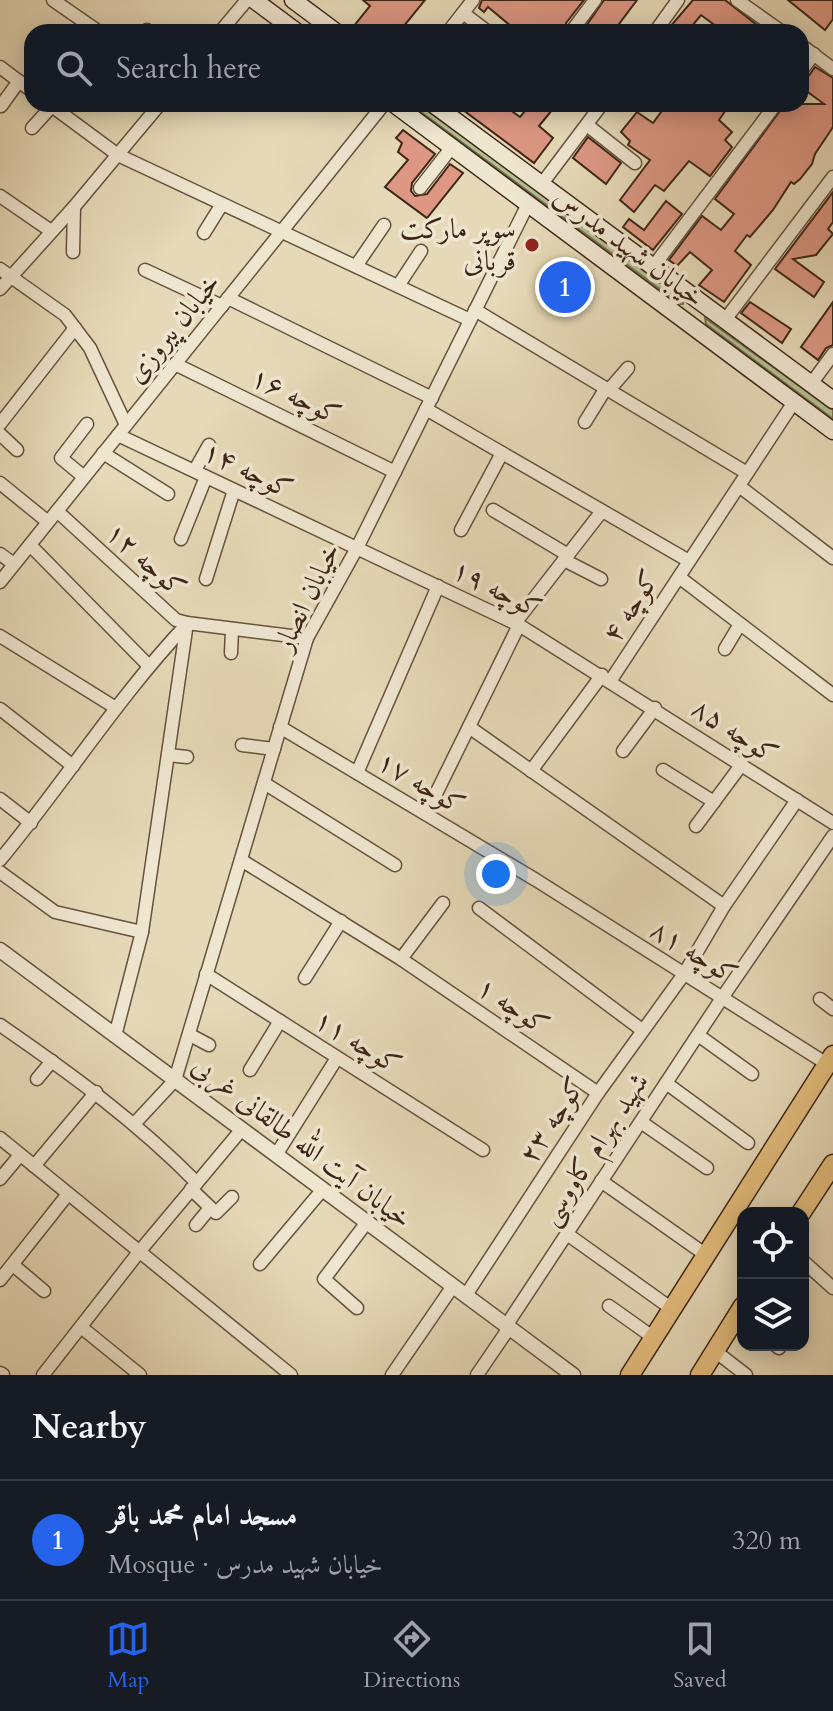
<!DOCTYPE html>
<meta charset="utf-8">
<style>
body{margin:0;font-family:Cardo,Amiri,serif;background:#242831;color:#f1f3f6}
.controls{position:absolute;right:24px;bottom:24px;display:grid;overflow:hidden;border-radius:16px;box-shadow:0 4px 20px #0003}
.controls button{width:72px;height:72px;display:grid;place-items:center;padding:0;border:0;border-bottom:2px solid #363941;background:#171b24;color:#f1f3f6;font:40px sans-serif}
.you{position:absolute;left:496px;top:874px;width:28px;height:28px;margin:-20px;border:6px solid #fff;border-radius:50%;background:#1a73e8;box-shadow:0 0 0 12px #1a73e833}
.badge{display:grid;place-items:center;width:52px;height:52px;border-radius:50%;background:#2563eb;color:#fff;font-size:26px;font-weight:700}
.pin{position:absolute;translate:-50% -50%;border:4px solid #fff;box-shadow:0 2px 8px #0006}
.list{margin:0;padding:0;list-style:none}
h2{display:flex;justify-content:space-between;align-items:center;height:104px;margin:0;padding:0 32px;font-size:34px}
h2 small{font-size:26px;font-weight:400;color:#9ea1a6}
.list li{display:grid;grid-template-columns:52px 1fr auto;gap:24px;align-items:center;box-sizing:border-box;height:120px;padding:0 32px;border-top:2px solid #363941}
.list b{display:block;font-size:30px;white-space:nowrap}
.list p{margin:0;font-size:26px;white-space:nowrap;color:#9ea1a6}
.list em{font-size:26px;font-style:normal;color:#9ea1a6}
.icon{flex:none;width:44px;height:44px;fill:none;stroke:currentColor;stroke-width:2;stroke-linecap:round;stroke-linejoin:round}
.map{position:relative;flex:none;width:833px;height:1375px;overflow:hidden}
.search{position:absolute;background:#171b24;box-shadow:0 4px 20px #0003;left:24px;right:24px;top:24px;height:88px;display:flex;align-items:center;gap:20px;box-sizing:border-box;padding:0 28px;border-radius:24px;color:#9ea1a6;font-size:30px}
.sheet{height:224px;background:#171b24}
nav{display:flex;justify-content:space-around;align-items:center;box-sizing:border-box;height:112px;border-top:2px solid #363941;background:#171b24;font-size:22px;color:#9ea1a6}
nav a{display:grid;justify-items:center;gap:4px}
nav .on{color:#2563eb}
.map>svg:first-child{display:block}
.green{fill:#b2c090;stroke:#787252;stroke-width:2}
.building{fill:#dd9783;stroke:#3d2515;stroke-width:2}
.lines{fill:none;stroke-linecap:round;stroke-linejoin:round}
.minor-casing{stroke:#67523e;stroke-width:15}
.tertiary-casing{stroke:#67523e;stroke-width:17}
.secondary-casing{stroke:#3d2515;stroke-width:19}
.primary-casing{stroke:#3d2515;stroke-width:21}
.minor{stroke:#efe6d0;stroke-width:12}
.tertiary{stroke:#efe6d0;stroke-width:14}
.secondary{stroke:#efe6d0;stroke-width:16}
.primary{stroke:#e3bc7c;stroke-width:18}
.poi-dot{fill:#8f2418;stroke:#efe6d0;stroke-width:3}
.labels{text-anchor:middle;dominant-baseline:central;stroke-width:7;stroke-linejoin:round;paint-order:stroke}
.poi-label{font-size:28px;fill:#3d2515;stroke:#efe6d0;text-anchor:end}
.street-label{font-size:28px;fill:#3d2515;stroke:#efe6d0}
</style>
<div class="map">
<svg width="833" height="1375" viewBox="0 0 833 1375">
<rect width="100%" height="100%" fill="#e6d9b7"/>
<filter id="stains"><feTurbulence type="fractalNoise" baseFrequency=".0025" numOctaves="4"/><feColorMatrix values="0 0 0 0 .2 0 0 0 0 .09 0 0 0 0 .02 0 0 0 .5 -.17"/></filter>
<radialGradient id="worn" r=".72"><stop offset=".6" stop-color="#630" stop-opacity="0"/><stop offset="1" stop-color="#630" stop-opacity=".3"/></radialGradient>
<g class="green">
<path d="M410 104H420L677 295 684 300 683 304H680Z"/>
<path d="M705 318 833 410V419L706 324Z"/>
</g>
<g class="building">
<path d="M363 0H425L399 32H359L353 27 370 6Z"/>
<path d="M482 0H584L566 23V32H518L488 7 484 12 479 8Z"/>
<path d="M604 0H637L613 32H582Z"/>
<path d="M693 0H725L766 32H724L701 15 687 32H674L669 28Z"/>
<path d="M788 0H833V19L825 30Z"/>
<path d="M815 67 833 78V127L815 154 812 164 800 179 794 184 791 182 773 210 750 237 747 235 735 251 751 265 724 302 699 285 712 270 690 252 677 266 669 260 702 216 721 230 734 214 715 199 785 104H824L801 87V80L808 77Z"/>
<path d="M455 104H502L520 117 531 104H557L539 126 553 138 534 163Z"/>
<path d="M667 104H730L719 120 732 132 725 140 732 147 710 176 689 161 664 191 655 185 634 212 620 200 650 160 628 145 630 141 621 132 637 112 653 123Z"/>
<path d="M403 130 435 154 412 183 411 191 415 196 427 194 450 164 463 173 427 218 385 187 408 160 398 152 402 143 396 138Z"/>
<path d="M588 137 621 163 606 184 573 158Z"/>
<path d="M833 192V222L828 229 833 234 816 255 793 259 824 282 814 297 775 269Z"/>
<path d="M666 201 682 214 653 250 623 227 629 219 644 230Z"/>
<path d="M750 302 791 329 782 343 741 313Z"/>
<path d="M833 302V345L826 348 818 360 801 347Z"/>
</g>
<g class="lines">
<defs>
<g id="minor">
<path d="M53 0 99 32"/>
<path d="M737 0 782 32"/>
<path d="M463 13 488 32"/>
<path d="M574 28 595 0"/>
<path d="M145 32 147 30"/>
<path d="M220 32 247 0"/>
<path d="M448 32 473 0"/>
<path d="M655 32 678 0"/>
<path d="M801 45 833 69"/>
<path d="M0 67 32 91"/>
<path d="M801 71 814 54"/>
<path d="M49 104 118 155 470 320"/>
<path d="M1 106 19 81"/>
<path d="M587 125 635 163"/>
<path d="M32 128 52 106"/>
<path d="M541 185 602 104"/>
<path d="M420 188 452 147"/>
<path d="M0 196 51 231"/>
<path d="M204 233 222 204"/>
<path d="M73 252 74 207"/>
<path d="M356 266 384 225"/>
<path d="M653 267 776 104"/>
<path d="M0 269 65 315 90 348 126 425"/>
<path d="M145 270 222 306"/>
<path d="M398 286 421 251"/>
<path d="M0 289 74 207 160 104"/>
<path d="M228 298 432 398"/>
<path d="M475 310 747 473"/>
<path d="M725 320 833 177"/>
<path d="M175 364 395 472"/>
<path d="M811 384 833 354"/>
<path d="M609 390 628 368"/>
<path d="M426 409 689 561"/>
<path d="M585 422 606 388"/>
<path d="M0 424 75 328"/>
<path d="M0 434 17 450"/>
<path d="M118 435 519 625 833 823"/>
<path d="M103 453 168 494"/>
<path d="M195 470 209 445"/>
<path d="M84 477 61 458 87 424"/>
<path d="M0 483 48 522"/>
<path d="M739 486 833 558"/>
<path d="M493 510 568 555"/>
<path d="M57 511 176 620 187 623 307 638"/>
<path d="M461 530 502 453"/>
<path d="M181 539 206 477"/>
<path d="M30 545 148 665"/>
<path d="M0 554 14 564"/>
<path d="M564 560 601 579"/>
<path d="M679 577 833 695"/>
<path d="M206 579 234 490"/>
<path d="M0 582 384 104"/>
<path d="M515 623 602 511"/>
<path d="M0 636 116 708"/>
<path d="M725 649 740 624"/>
<path d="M231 653 232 629"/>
<path d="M611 680 794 402"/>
<path d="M0 709 73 766"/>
<path d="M280 727 536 880 827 1064"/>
<path d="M469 727 724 906"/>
<path d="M242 745 274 749"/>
<path d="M623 751 655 708"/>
<path d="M168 755 187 757"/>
<path d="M663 770 714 802"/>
<path d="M531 771 602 675"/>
<path d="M357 773 438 586"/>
<path d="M264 783 395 865"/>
<path d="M0 799 31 823"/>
<path d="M426 814 519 625"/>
<path d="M696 826 742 764"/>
<path d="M0 860C64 783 118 697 187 624"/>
<path d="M241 860 401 959 598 1093"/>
<path d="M0 872 55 912 142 932"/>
<path d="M479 908 642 1030"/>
<path d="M401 959 443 903"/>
<path d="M206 974 483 1150"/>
<path d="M305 978 341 921"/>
<path d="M820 999 833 1009"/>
<path d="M0 1025C71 1074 136 1121 197 1183"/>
<path d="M190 1035 209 1045"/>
<path d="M698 1035 752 1074"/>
<path d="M115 1036 142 932 187 623"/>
<path d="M250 1070 280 1021"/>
<path d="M37 1079 52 1061"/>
<path d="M666 1083 748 1143"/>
<path d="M641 1122 707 1168"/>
<path d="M135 1123 175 1080 307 638 357 548 528 204"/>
<path d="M0 1138 291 1375"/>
<path d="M276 1155 337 1058"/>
<path d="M34 1166 96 1092"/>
<path d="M0 1179 20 1155"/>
<path d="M601 1181 706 1255"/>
<path d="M191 1189 216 1213 232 1197"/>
<path d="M196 1225 210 1208"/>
<path d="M567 1234 672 1309"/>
<path d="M803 1261 833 1288"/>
<path d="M260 1264 323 1189"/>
<path d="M13 1265 44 1291"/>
<path d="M0 1280 68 1194"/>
<path d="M466 1295 598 1093 684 974 724 906 797 800"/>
<path d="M609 1306 654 1338"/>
<path d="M357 1308 324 1279 367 1222"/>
<path d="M506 1326 722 998 833 836"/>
<path d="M81 1327 140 1375"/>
<path d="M775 1345 779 1348"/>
<path d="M715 1351 746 1375"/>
<path d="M43 1375 139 1252 242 1129"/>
<path d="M392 1375 453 1286"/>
<path d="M477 1375 509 1328"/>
</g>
<g id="tertiary">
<path d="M0 950 573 1375"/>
<path d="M0 1374 2 1375"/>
</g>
<g id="secondary">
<path d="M254 0 297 32"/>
<path d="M293 0 336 32"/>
<path d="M394 104 833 431"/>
<path d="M433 104 833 400"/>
</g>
<g id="primary">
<path d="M801 1213 833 1164"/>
<path d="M630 1375 833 1055"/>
<path d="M700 1375 743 1306"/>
</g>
</defs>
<use href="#minor" class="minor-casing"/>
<use href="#tertiary" class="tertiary-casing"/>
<use href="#secondary" class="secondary-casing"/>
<use href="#primary" class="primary-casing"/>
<use href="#minor" class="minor"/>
<use href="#tertiary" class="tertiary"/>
<use href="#secondary" class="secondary"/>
<use href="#primary" class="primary"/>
</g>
<circle class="poi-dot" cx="532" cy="245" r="8"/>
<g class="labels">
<g class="poi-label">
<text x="516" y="229">سوپر مارکت<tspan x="516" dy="32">قربانی</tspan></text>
</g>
<g class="street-label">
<text transform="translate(629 247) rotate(37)">خیابان شهید مدرس</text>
<text transform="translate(173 328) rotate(-51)">خیابان پیروزی</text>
<text transform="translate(296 396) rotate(26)">کوچه ۱۶</text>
<text transform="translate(248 470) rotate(26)">کوچه ۱۴</text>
<text transform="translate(146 560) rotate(42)">کوچه ۱۲</text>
<text transform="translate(497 589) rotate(27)">کوچه ۱۹</text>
<text transform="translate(307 597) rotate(-64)">خیابان انصار</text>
<text transform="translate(631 606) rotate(-57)">کوچه ۴</text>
<text transform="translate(735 731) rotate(33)">کوچه ۸۵</text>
<text transform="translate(421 783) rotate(31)">کوچه ۱۷</text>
<text transform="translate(694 952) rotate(32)">کوچه ۸۱</text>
<text transform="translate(513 1006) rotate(34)">کوچه ۱</text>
<text transform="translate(358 1042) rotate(32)">کوچه ۱۱</text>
<text transform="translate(552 1120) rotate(-57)">کوچه ۲۳</text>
<text transform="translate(302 1142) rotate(37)">خیابان آیت الله طالقانی غربی</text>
<text transform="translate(594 1149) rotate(-57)">شهید بهرام کاووسی</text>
</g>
</g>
<rect width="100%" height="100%" filter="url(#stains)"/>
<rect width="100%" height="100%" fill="url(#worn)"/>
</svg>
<div class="controls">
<button><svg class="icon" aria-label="locate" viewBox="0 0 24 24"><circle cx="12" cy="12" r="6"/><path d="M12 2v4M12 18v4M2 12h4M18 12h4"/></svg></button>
<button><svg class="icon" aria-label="layers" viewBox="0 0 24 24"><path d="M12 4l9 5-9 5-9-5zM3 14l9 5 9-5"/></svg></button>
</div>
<div class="you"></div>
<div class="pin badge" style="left:565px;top:287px">1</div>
<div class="search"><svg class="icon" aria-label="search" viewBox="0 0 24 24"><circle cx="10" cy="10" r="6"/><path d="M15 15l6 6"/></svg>Search here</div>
</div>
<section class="sheet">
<h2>Nearby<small></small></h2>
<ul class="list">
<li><span class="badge">1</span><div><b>مسجد امام محمد باقر</b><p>Mosque · خیابان شهید مدرس</p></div><em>320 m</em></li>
</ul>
</section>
<nav>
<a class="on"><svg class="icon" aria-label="map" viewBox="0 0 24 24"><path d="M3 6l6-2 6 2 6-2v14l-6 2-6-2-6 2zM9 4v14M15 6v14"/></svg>Map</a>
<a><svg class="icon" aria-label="directions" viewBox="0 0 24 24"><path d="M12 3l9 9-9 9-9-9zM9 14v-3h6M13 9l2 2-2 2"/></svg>Directions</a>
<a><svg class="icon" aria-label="saved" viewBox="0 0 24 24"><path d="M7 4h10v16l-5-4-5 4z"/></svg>Saved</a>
</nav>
